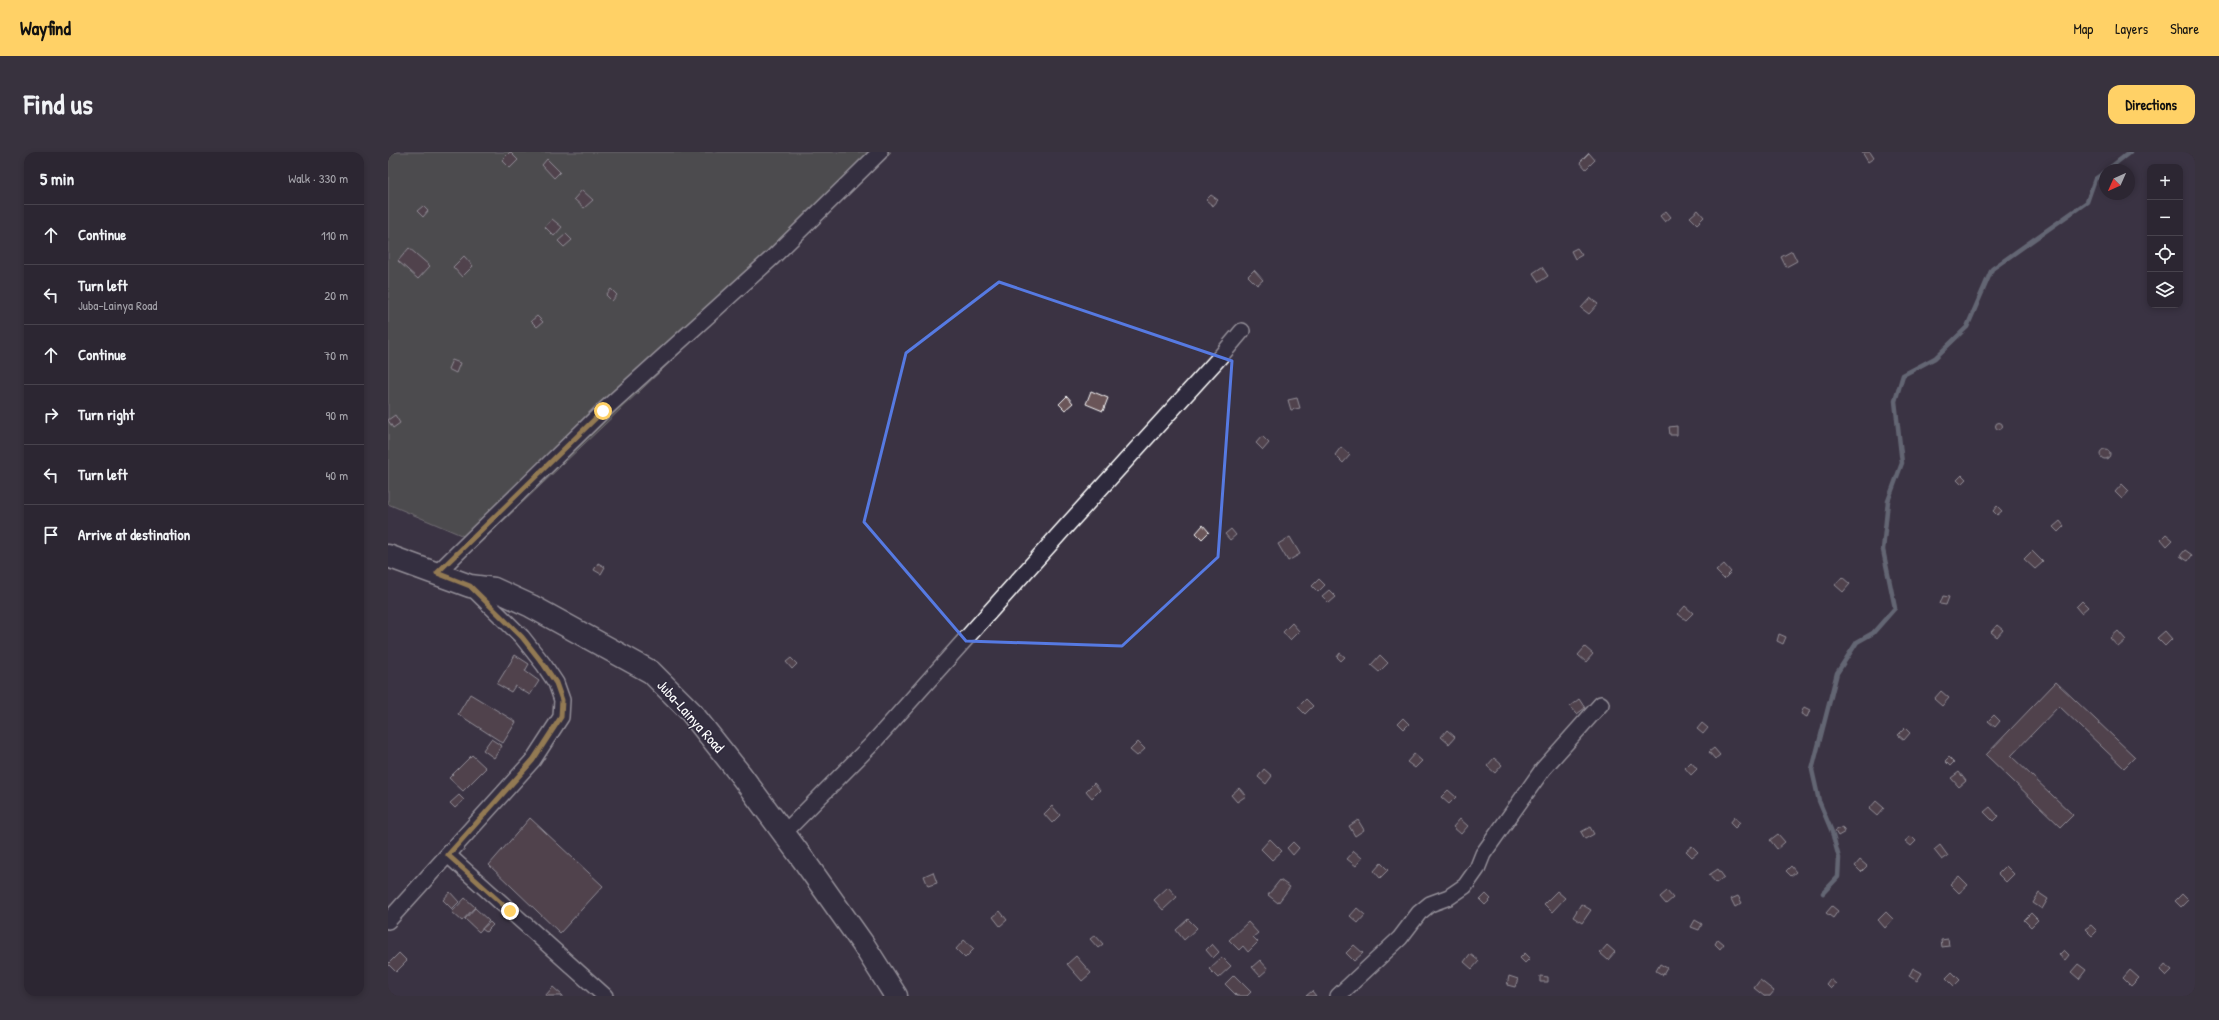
<!DOCTYPE html>
<meta charset="utf-8">
<style>
body{margin:0;font-family:"Patrick Hand",sans-serif;background:#38323e;color:#f1f3f6}
.controls{position:absolute;right:12px;top:12px;display:grid;overflow:hidden;border-radius:8px;box-shadow:0 2px 6px #0003}
.controls button{width:36px;height:36px;display:grid;place-items:center;padding:0;border:0;border-bottom:1px solid #48434d;background:#2c2632;color:#f1f3f6;font:20px sans-serif}
.compass{position:absolute;left:1711px;top:12px;width:36px;height:36px;border-radius:50%;background:#2c2632;box-shadow:0 2px 6px #0003;rotate:225deg}
.stop{position:absolute;width:12px;height:12px;margin:-9px;border:3px solid #ffd166;border-radius:50%;background:#fff}
.stop.end{background:#ffd166;border-color:#fff;box-shadow:0 1px 4px #0008}
.list{margin:0;padding:0;list-style:none}
h2{display:flex;justify-content:space-between;align-items:center;height:52px;margin:0;padding:0 16px;font-size:17px}
h2 small{font-size:13px;font-weight:400;color:#a6a5ac}
.list li{display:grid;grid-template-columns:26px 1fr auto;gap:12px;align-items:center;box-sizing:border-box;height:60px;padding:0 16px;border-top:1px solid #48434d}
.list b{display:block;font-size:15px;white-space:nowrap}
.list p{margin:0;font-size:13px;white-space:nowrap;color:#a6a5ac}
.list em{font-size:13px;font-style:normal;color:#a6a5ac}
.icon{flex:none;width:22px;height:22px;fill:none;stroke:currentColor;stroke-width:2;stroke-linecap:round;stroke-linejoin:round}
.map{position:relative;flex:none;width:1807px;height:844px;overflow:hidden;border-radius:12px}
header{display:flex;align-items:center;gap:24px;box-sizing:border-box;height:56px;padding:0 20px;background:#ffd166;color:#111}
header strong{font-size:19px}
nav{display:flex;gap:22px;margin-inline-start:auto;font-size:14px}
.intro{display:flex;align-items:center;justify-content:space-between;box-sizing:border-box;height:96px;padding:0 24px}
h1{margin:0;font-size:28px}
.button{padding:10px 18px;border-radius:12px;background:#ffd166;color:#111;font-size:14px;font-weight:700}
main{display:flex;gap:24px;padding:0 24px}
aside{flex:1;background:#2c2632;border-radius:12px;box-shadow:0 2px 6px #0003}
.map>svg:first-child{display:block}
.green{fill:#64695b;stroke:#b2b4ad}
.lines{fill:none;stroke-linecap:round;stroke-linejoin:round}
.stream{stroke:#95a4ae;stroke-width:4.5}
.building{fill:#6a5559;stroke:#fff}
.minor-casing{stroke:#fff;stroke-width:18}
.primary-casing{stroke:#fff;stroke-width:25}
.minor{stroke:#2f2a3d;stroke-width:15}
.primary{stroke:#2f2a3d;stroke-width:22}
.route{stroke:#ffd166;stroke-width:5}
.marked{fill:none;stroke:#567ae2;stroke-width:3;stroke-linejoin:round}
.labels{text-anchor:middle;dominant-baseline:central;stroke-width:3;stroke-linejoin:round;paint-order:stroke}
.street-label{font-size:15px;fill:#fff;stroke:#2f2a3d}
</style>
<header>
<strong>Wayfind</strong>
<nav><a>Map</a><a>Layers</a><a>Share</a></nav>
</header>
<div class="intro"><h1>Find us</h1><a class="button">Directions</a></div>
<main>
<aside>
<h2>5 min<small>Walk · 330 m</small></h2>
<ul class="list">
<li><svg class="icon" aria-label="ahead" viewBox="0 0 24 24"><path d="M12 20V5M6 11l6-6 6 6"/></svg><div><b>Continue</b></div><em>110 m</em></li>
<li><svg class="icon" aria-label="left" viewBox="0 0 24 24"><path d="M17 20v-9H6M10 6l-5 5 5 5"/></svg><div><b>Turn left</b><p>Juba-Lainya Road</p></div><em>20 m</em></li>
<li><svg class="icon" aria-label="ahead" viewBox="0 0 24 24"><path d="M12 20V5M6 11l6-6 6 6"/></svg><div><b>Continue</b></div><em>70 m</em></li>
<li><svg class="icon" aria-label="right" viewBox="0 0 24 24"><path d="M7 20v-9h11M14 6l5 5-5 5"/></svg><div><b>Turn right</b></div><em>90 m</em></li>
<li><svg class="icon" aria-label="left" viewBox="0 0 24 24"><path d="M17 20v-9H6M10 6l-5 5 5 5"/></svg><div><b>Turn left</b></div><em>40 m</em></li>
<li><svg class="icon" aria-label="arrive" viewBox="0 0 24 24"><path d="M6 21V4h12l-3 4 3 4H6"/></svg><div><b>Arrive at destination</b></div></li>
</ul>
</aside>
<div class="map">
<svg width="1807" height="844" viewBox="0 0 1807 844">
<rect width="100%" height="100%" fill="#3b3343"/>
<filter id="ink" filterUnits="userSpaceOnUse"><feTurbulence type="fractalNoise" baseFrequency=".025" numOctaves="2"/><feDisplacementMap in="SourceGraphic" scale="8" xChannelSelector="R" yChannelSelector="G"/><feConvolveMatrix kernelMatrix="1 2 1 2 8 2 1 2 1" color-interpolation-filters="sRGB"/></filter>
<g filter="url(#ink)">
<path class="green" d="M0 0H503L92 391 0 352Z"/>
<g class="lines">
<g class="stream">
<path d="M1719 18 1742 0"/>
<path d="M1435 741 1450 725 1451 706 1444 680 1431 649 1424 618 1449 521 1469 490 1485 481 1507 456 1495 398 1500 349 1514 311 1507 249 1515 223 1547 206 1579 175 1604 117 1699 50 1707 27 1717 20"/>
</g>
</g>
<g class="building">
<path d="M122 0 130 8 122 16 114 8Z"/>
<path d="M1474 0H1482L1486 6 1480 10Z"/>
<path d="M1201 1 1207 8 1198 17 1192 10Z"/>
<path d="M159 7 172 20 166 26 154 13Z"/>
<path d="M194 38 205 48 196 56 186 47Z"/>
<path d="M823 43 830 48 825 54 818 48Z"/>
<path d="M35 54 40 59 35 65 29 59Z"/>
<path d="M1310 58 1316 65 1309 72 1302 65Z"/>
<path d="M1278 59 1283 65 1277 70 1272 64Z"/>
<path d="M164 67 174 75 166 84 157 75Z"/>
<path d="M178 82 184 88 176 95 170 89Z"/>
<path d="M21 96 42 114 30 127 10 109Z"/>
<path d="M1189 96 1194 103 1187 107 1183 99Z"/>
<path d="M1404 99 1409 109 1398 115 1393 105Z"/>
<path d="M76 104 85 114 74 125 65 115Z"/>
<path d="M1154 115 1160 124 1151 130 1145 121Z"/>
<path d="M866 118 875 128 869 133 860 124Z"/>
<path d="M223 137 229 143 224 149 218 143Z"/>
<path d="M1202 146 1210 152 1201 162 1193 156Z"/>
<path d="M149 164 155 170 149 175 143 169Z"/>
<path d="M64 208 72 211 68 221 60 217Z"/>
<path d="M703 239 720 246 715 259 698 252Z"/>
<path d="M679 244 685 251 677 258 671 252Z"/>
<path d="M909 246 912 256 903 258 900 248Z"/>
<path d="M7 263 12 271 5 276 0 268Z"/>
<circle cx="1611" cy="274" r="3.5"/>
<path d="M1289 274V283H1282L1281 275Z"/>
<path d="M874 284 881 291 875 298 868 291Z"/>
<path d="M953 295 962 303 955 311 947 303Z"/>
<circle cx="1717" cy="302" r="5"/>
<path d="M1574 323 1578 327 1573 332 1569 328Z"/>
<path d="M1734 332 1741 339 1734 347 1727 340Z"/>
<path d="M1609 354 1614 359 1609 363 1605 359Z"/>
<path d="M1672 369 1676 374 1670 380 1665 375Z"/>
<path d="M815 373 821 380 814 387 808 381Z"/>
<path d="M843 377 848 383 842 388 837 382Z"/>
<path d="M1778 382 1785 388 1779 394 1773 387Z"/>
<path d="M902 385 912 402 900 409 890 392Z"/>
<path d="M1797 398 1804 403 1800 409 1792 404Z"/>
<path d="M1644 399 1655 410 1647 417 1636 407Z"/>
<path d="M210 411 217 415 213 422 206 418Z"/>
<path d="M1336 412 1343 420 1336 427 1328 419Z"/>
<path d="M1454 425 1462 432 1455 440 1447 433Z"/>
<path d="M931 427 937 433 930 440 924 434Z"/>
<path d="M941 438 948 445 941 451 934 444Z"/>
<path d="M1555 444 1561 445 1558 453 1552 452Z"/>
<path d="M1694 449 1700 455 1693 461 1688 455Z"/>
<path d="M1297 454 1305 461 1298 468 1290 462Z"/>
<path d="M904 471 911 479 902 488 895 480Z"/>
<path d="M1609 473 1615 478 1609 485 1603 480Z"/>
<path d="M1730 479 1738 488 1730 495 1722 486Z"/>
<path d="M1777 479 1784 487 1777 494 1769 486Z"/>
<path d="M1391 482 1398 485 1395 492 1389 489Z"/>
<path d="M1197 495 1205 502 1198 510 1190 503Z"/>
<path d="M952 501 957 505 953 509 949 505Z"/>
<path d="M127 503 141 512 137 519 151 529 142 543 127 534 123 540 109 532Z"/>
<path d="M992 503 1000 511 991 520 983 513Z"/>
<path d="M403 506 409 512 404 517 398 510Z"/>
<path d="M1668 530 1747 605 1736 616 1671 554 1623 604 1685 663 1673 675 1598 603Z"/>
<path d="M1553 539 1561 546 1554 554 1546 547Z"/>
<path d="M82 542 128 570 115 591 70 562Z"/>
<path d="M918 547 925 554 917 562 910 555Z"/>
<path d="M1191 547 1197 556 1189 562 1182 554Z"/>
<path d="M1416 555 1422 558 1419 565 1413 562Z"/>
<path d="M1606 563 1612 569 1607 575 1600 569Z"/>
<path d="M1015 566 1021 572 1016 577 1010 571Z"/>
<path d="M1314 571 1320 576 1315 582 1309 577Z"/>
<path d="M1517 576 1522 581 1516 588 1510 583Z"/>
<path d="M1059 578 1067 585 1061 592 1053 585Z"/>
<path d="M103 587 114 594 106 606 95 598Z"/>
<path d="M750 590 757 597 749 604 742 598Z"/>
<path d="M1326 596 1332 603 1327 607 1321 600Z"/>
<path d="M1026 602 1034 609 1027 616 1019 610Z"/>
<path d="M84 603 98 616 75 639 61 626Z"/>
<path d="M1561 605 1566 610 1562 614 1557 609Z"/>
<path d="M1106 606 1114 613 1107 621 1099 614Z"/>
<path d="M1303 610 1309 617 1303 623 1297 616Z"/>
<path d="M876 617 884 624 878 632 870 625Z"/>
<path d="M1571 620 1578 629 1571 635 1563 626Z"/>
<path d="M706 631 712 638 704 646 698 639Z"/>
<path d="M851 636 858 644 849 650 843 643Z"/>
<path d="M1060 638 1068 645 1061 652 1053 645Z"/>
<path d="M71 643 76 648 67 656 62 651Z"/>
<path d="M1488 649 1496 656 1489 664 1481 657Z"/>
<path d="M664 654 672 663 664 671 656 662Z"/>
<path d="M1602 655 1610 664 1605 669 1596 660Z"/>
<path d="M1347 665 1352 671 1347 676 1342 671Z"/>
<path d="M142 666 215 734 172 781 101 713Z"/>
<path d="M1072 667 1080 674 1073 682 1065 675Z"/>
<path d="M970 668 976 678 967 684 961 674Z"/>
<path d="M1202 675 1206 682 1197 687 1193 680Z"/>
<path d="M1454 675 1457 680 1450 684 1447 679Z"/>
<path d="M1390 682 1397 690 1389 697 1382 688Z"/>
<path d="M1523 684 1528 689 1523 694 1517 689Z"/>
<path d="M882 687 894 699 884 708 873 697Z"/>
<path d="M905 690 911 696 905 703 899 696Z"/>
<path d="M1552 693 1560 704 1554 708 1546 698Z"/>
<path d="M1304 694 1310 700 1304 705 1298 699Z"/>
<path d="M966 699 974 706 968 714 959 707Z"/>
<path d="M1472 708 1479 714 1473 720 1467 714Z"/>
<path d="M993 711 1000 718 992 726 986 719Z"/>
<path d="M1403 714 1408 720 1403 724 1398 719Z"/>
<path d="M1618 714 1626 722 1618 730 1610 722Z"/>
<path d="M1330 717 1336 725 1328 731 1321 723Z"/>
<path d="M545 720 549 731 540 734 536 724Z"/>
<path d="M1571 724 1580 733 1571 741 1562 732Z"/>
<path d="M892 728 902 735 890 751 880 743Z"/>
<path d="M780 735 789 745 775 758 766 748Z"/>
<path d="M1169 739 1177 746 1164 760 1156 752Z"/>
<path d="M1279 739 1285 746 1278 752 1272 745Z"/>
<path d="M62 740 71 750 64 757 55 748Z"/>
<path d="M1651 741 1660 747 1654 757 1645 751Z"/>
<path d="M1098 742 1103 747 1097 753 1092 748Z"/>
<path d="M1794 742 1800 748 1793 755 1787 749Z"/>
<path d="M1350 744 1354 751 1347 755 1343 747Z"/>
<path d="M77 746 87 755 74 769 64 760Z"/>
<path d="M1193 752 1203 758 1194 771 1185 765Z"/>
<path d="M1444 754 1450 759 1445 766 1438 761Z"/>
<path d="M87 756 101 769 91 780 77 767Z"/>
<path d="M969 756 977 763 970 771 962 764Z"/>
<path d="M612 759 619 768 612 774 605 765Z"/>
<path d="M1498 760 1505 767 1497 776 1490 768Z"/>
<path d="M1643 761 1650 768 1643 775 1636 768Z"/>
<path d="M800 767 809 776 796 788 788 778Z"/>
<path d="M1307 768 1314 772 1311 778 1303 775Z"/>
<path d="M102 770 105 773 98 780 94 777Z"/>
<path d="M860 770 870 781 865 785 870 790 860 800 855 794 851 798 841 788Z"/>
<path d="M1703 773 1709 779 1704 784 1697 777Z"/>
<path d="M707 783 715 792 710 796 702 787Z"/>
<path d="M1330 787 1336 792 1332 797 1327 792Z"/>
<path d="M1560 787 1561 794 1554 795 1553 788Z"/>
<path d="M576 788 586 797 577 806 568 797Z"/>
<path d="M824 792 831 800 825 806 818 798Z"/>
<path d="M966 793 975 801 966 809 958 801Z"/>
<path d="M1219 793 1227 800 1220 808 1212 801Z"/>
<path d="M1676 798 1681 803 1677 808 1671 803Z"/>
<path d="M11 801 19 809 8 820 0 812Z"/>
<path d="M1137 801 1142 806 1137 811 1132 806Z"/>
<path d="M1082 802 1091 809 1084 817 1076 810Z"/>
<path d="M688 804 703 821 694 829 679 812Z"/>
<path d="M834 805 843 814 830 826 821 817Z"/>
<path d="M872 808 880 817 872 824 864 815Z"/>
<path d="M1272 812 1279 816 1275 823 1268 819Z"/>
<path d="M1690 812 1698 818 1691 827 1683 820Z"/>
<path d="M1777 812 1784 818 1778 824 1772 818Z"/>
<path d="M1525 816 1534 821 1529 829 1521 824Z"/>
<path d="M1742 818 1751 826 1743 834 1735 826Z"/>
<path d="M1564 820 1572 828 1566 834 1558 826Z"/>
<path d="M846 823 863 840 859 844H849L837 832Z"/>
<path d="M1121 824 1130 827 1127 835 1119 833Z"/>
<path d="M1152 824 1160 825V830H1152Z"/>
<path d="M1442 827 1448 832 1443 837 1438 832Z"/>
<path d="M1372 828 1386 839 1382 844H1376L1366 836Z"/>
<path d="M165 835 175 844H157Z"/>
<path d="M924 839 928 844H918Z"/>
</g>
<g class="lines">
<defs>
<g id="minor">
<path d="M49 421 215 259 384 106 492 0"/>
<path d="M396 681 484 592 673 380 832 205 854 179"/>
<path d="M60 703 217 844"/>
<path d="M0 769 145 608 173 565 174 548 168 531 156 513 134 485 82 434"/>
<path d="M950 844 1012 786 1031 761 1042 752 1061 745 1077 734 1089 717 1095 702 1155 617 1213 552"/>
</g>
<path id="primary" d="M0 404 82 434 106 437 143 454 263 520 303 560 352 622 417 710 475 792 508 844"/>
</defs>
<use href="#minor" class="minor-casing"/>
<use href="#primary" class="primary-casing"/>
<use href="#minor" class="minor"/>
<use href="#primary" class="primary"/>
</g>
</g>
<g class="lines" filter="url(#ink)">
<path class="route" d="M122 759 60 703 145 608 173 565 174 548 168 531 156 513 134 485 82 434 49 421 215 259"/>
</g>
<path d="M0 0H1807V844H0ZM611 130 844 209 830 405 734 494 578 489 476 370 518 201Z" fill="#3b3343" fill-opacity=".55" fill-rule="evenodd"/>
<path class="marked" d="M611 130 844 209 830 405 734 494 578 489 476 370 518 201Z"/>
<g class="labels">
<g class="street-label">
<text transform="translate(303 564) rotate(48)">Juba-Lainya Road</text>
</g>
</g>
</svg>
<div class="controls">
<button>+</button>
<button>−</button>
<button><svg class="icon" aria-label="locate" viewBox="0 0 24 24"><circle cx="12" cy="12" r="6"/><path d="M12 2v4M12 18v4M2 12h4M18 12h4"/></svg></button>
<button><svg class="icon" aria-label="layers" viewBox="0 0 24 24"><path d="M12 4l9 5-9 5-9-5zM3 14l9 5 9-5"/></svg></button>
</div>
<svg class="compass" viewBox="-18 -18 36 36"><path d="M0-13l5 13h-10z" fill="#e53935"/><path d="M0 13l5-13h-10z" fill="#a6a5ac"/></svg>
<div class="stop" style="left:215px;top:259px"></div>
<div class="stop end" style="left:122px;top:759px"></div>
</div>
</main>
